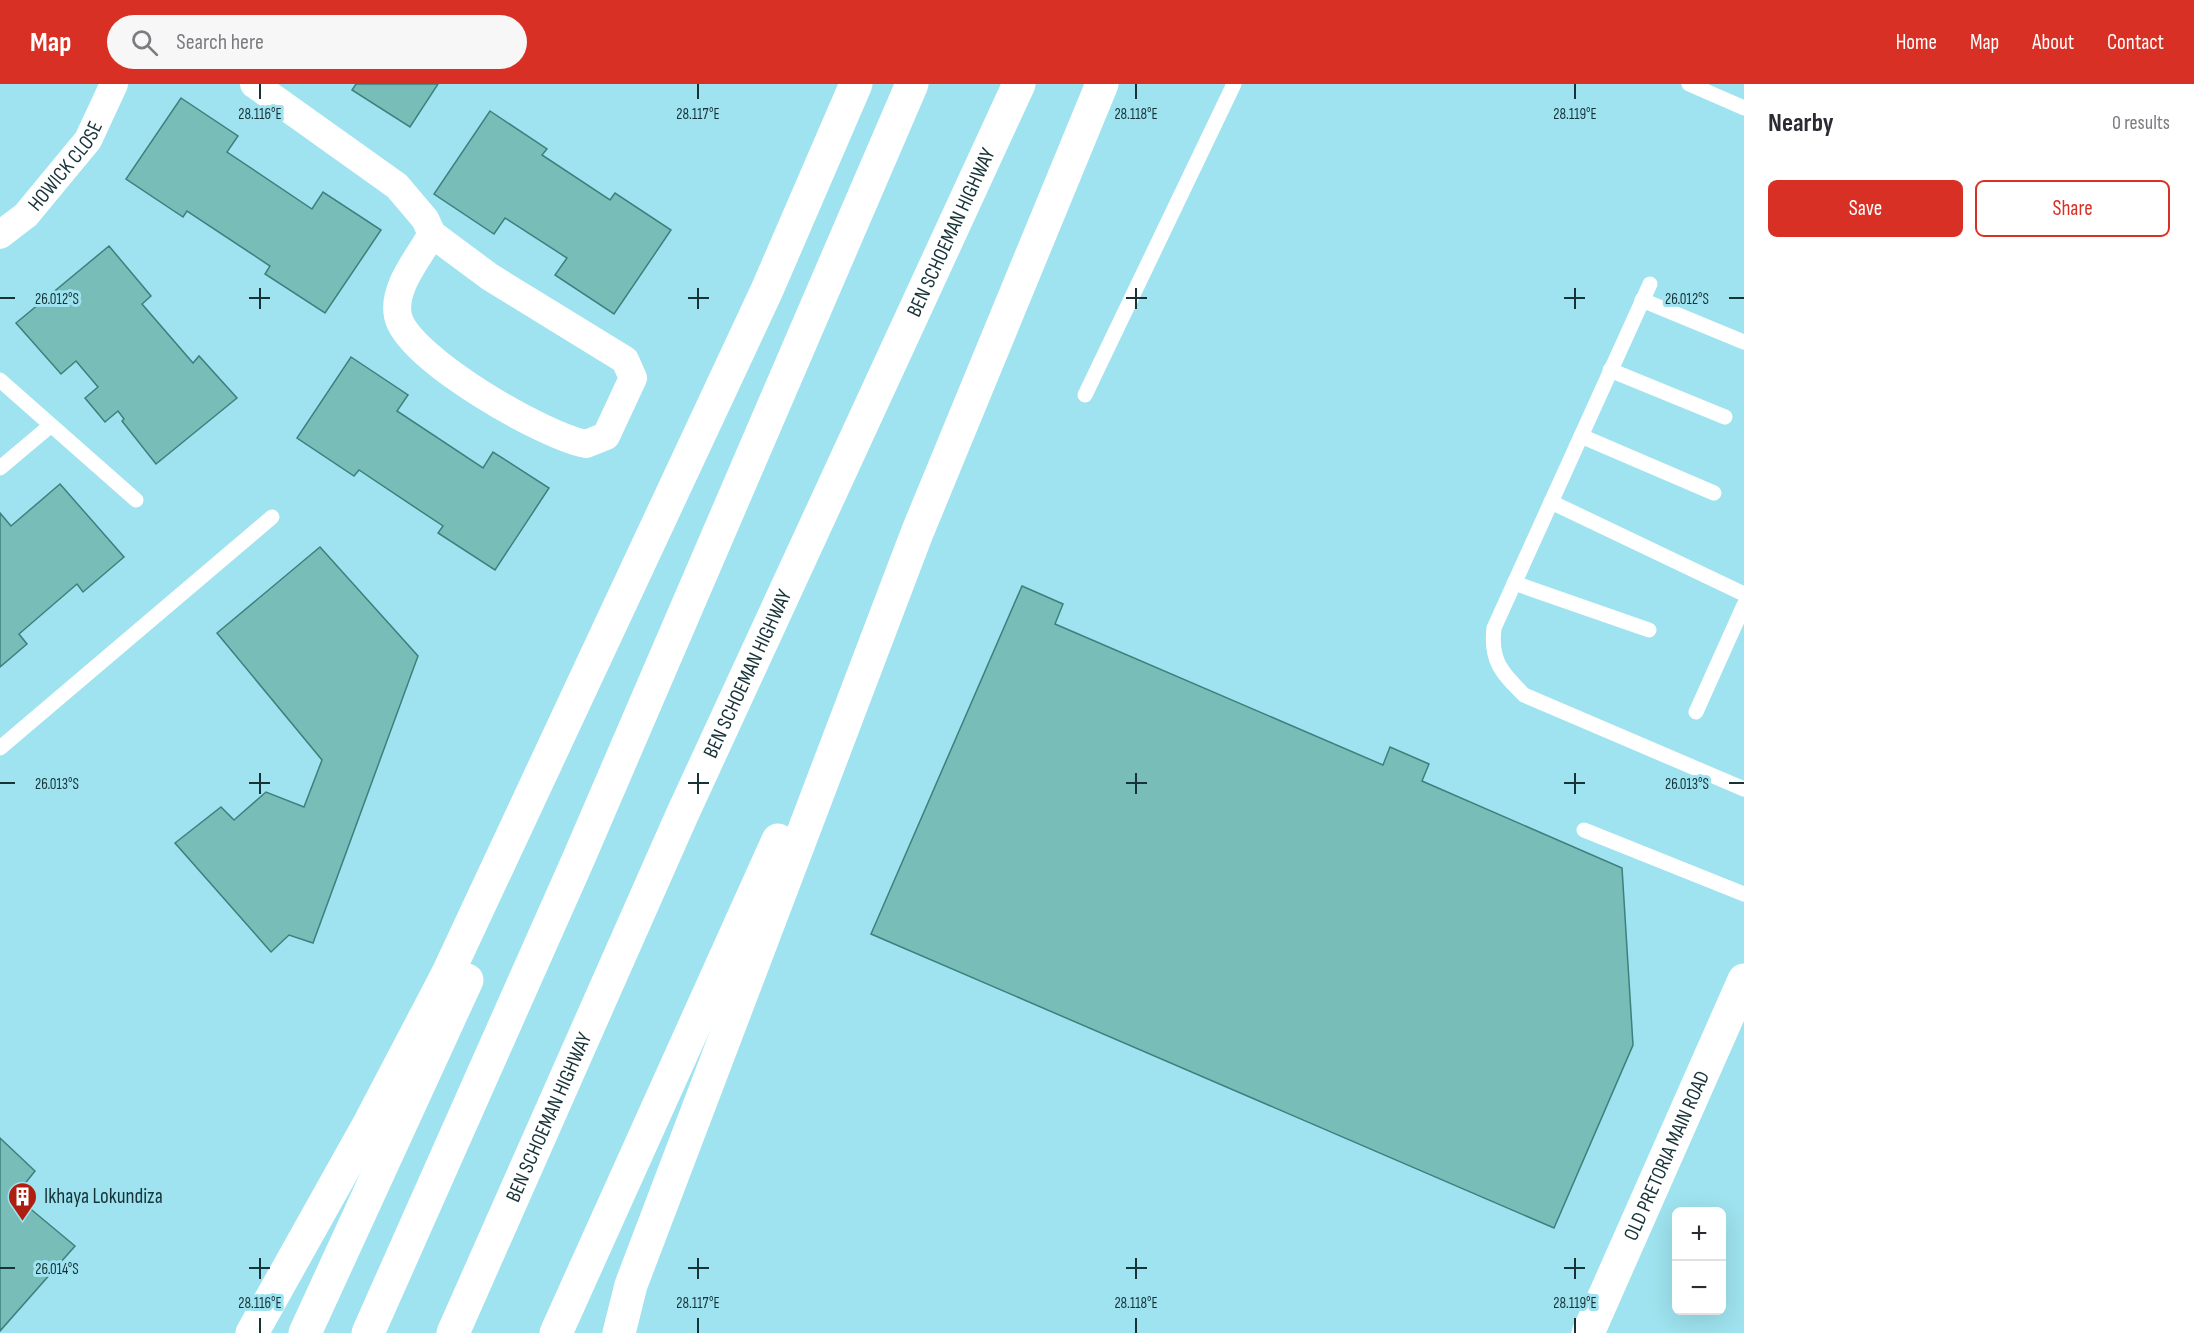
<!DOCTYPE html>
<meta charset="utf-8">
<style>
body{margin:0;font-family:"Sofia Sans Condensed",sans-serif;background:#f7f7f7;color:#2b2b33}
.controls{position:absolute;right:18px;bottom:18px;display:grid;overflow:hidden;border-radius:9px;box-shadow:0 6px 24px #0002}
.controls button{width:54px;height:54px;display:grid;place-items:center;padding:0;border:0;border-bottom:2px solid #e1e1e2;background:#fff;color:#2b2b33;font:30px sans-serif}
.list{margin:0;padding:0;list-style:none}
h2{display:flex;justify-content:space-between;align-items:center;height:78px;margin:0;padding:0 24px;font-size:26px}
h2 small{font-size:20px;font-weight:400;color:#7c7c81}
.actions{display:flex;gap:12px;padding:18px 24px}
.actions a{flex:1;padding:14px 0;border:2px solid #d93025;border-radius:9px;text-align:center;font-size:21px;color:#d93025}
.actions .main{background:#d93025;color:#fff}
.icon{flex:none;width:33px;height:33px;fill:none;stroke:currentColor;stroke-width:2;stroke-linecap:round;stroke-linejoin:round}
.map{position:relative;flex:none;width:1744px;height:1249px;overflow:hidden}
header{display:flex;align-items:center;gap:36px;box-sizing:border-box;height:84px;padding:0 30px;background:#d93025;color:#fff}
header strong{font-size:28px}
nav{display:flex;gap:33px;margin-inline-start:auto;font-size:21px}
.search{width:420px;height:54px;background:#f7f7f7;display:flex;align-items:center;gap:15px;box-sizing:border-box;padding:0 21px;border-radius:33px;color:#7c7c81;font-size:22px}
main{display:flex}
aside{flex:1;background:#fff}
.map>svg:first-child{display:block}
.building{fill:#78bdb8;stroke:#3c817d;stroke-width:1.5}
.lines{fill:none;stroke-linecap:round;stroke-linejoin:round}
.lane{stroke:#fff;stroke-width:15}
.street{stroke:#fff;stroke-width:28}
.secondary{stroke:#fff;stroke-width:33}
.highway{stroke:#fff;stroke-width:33}
.ticks{fill:none;stroke:#173338;stroke-width:2}
.labels{text-anchor:middle;dominant-baseline:central;stroke-width:6;stroke-linejoin:round;paint-order:stroke}
.street-label{font-size:21px;fill:#173338;stroke:#9ee3ef}
.poi-label{font-size:21px;fill:#173338;stroke:#9ee3ef;text-anchor:start}
.ticks-label{font-size:15px;text-anchor:middle;fill:#173338;stroke:#9ee3ef;stroke-width:6;stroke-linejoin:round;paint-order:stroke}
</style>
<header>
<strong>Map</strong>
<div class="search"><svg class="icon" aria-label="search" viewBox="0 0 24 24"><circle cx="10" cy="10" r="6"/><path d="M15 15l6 6"/></svg>Search here</div>
<nav><a>Home</a><a>Map</a><a>About</a><a>Contact</a></nav>
</header>
<main>
<div class="map">
<svg width="1744" height="1249" viewBox="0 0 1744 1249">
<rect width="100%" height="100%" fill="#9ee3ef"/>
<g class="building">
<path d="M356 0H438L410 43 352 6Z"/>
<path d="M181 14 238 52 227 68 312 125 323 108 381 146 325 229 265 190 270 182 187 127 183 133 126 95Z"/>
<path d="M490 27 547 65 542 71 610 116 615 109 671 146 614 230 555 191 567 174 505 134 494 150 434 110Z"/>
<path d="M109 162 151 212 142 220 193 279 199 272 237 314 156 380 122 337 124 335 118 327 105 338 85 314 98 303 76 277 61 290 16 239Z"/>
<path d="M351 273 408 311 397 327 483 384 493 368 549 404 495 486 438 449 443 442 359 386 354 392 297 354Z"/>
<path d="M60 400 124 473 83 508 77 500 19 550 27 560 0 583V429L11 442Z"/>
<path d="M320 463 418 572 313 859 289 851 271 868 175 759 221 723 234 736 266 708 304 723 322 676 217 549Z"/>
<path d="M1022 502 1063 520 1055 540 1383 681 1390 663 1429 680 1422 697 1622 784 1633 961 1554 1144 871 850Z"/>
<path d="M0 1054 35 1087 15 1112 75 1162 0 1247Z"/>
</g>
<g class="lines">
<g class="lane">
<path d="M1689 0 1744 24"/>
<path d="M1650 200 1494 544C1490 577 1502 589 1524 611L1744 705"/>
<path d="M1642 216 1744 258"/>
<path d="M1610 286 1725 333"/>
<path d="M0 296 136 416"/>
<path d="M1085 311 1234 0"/>
<path d="M1581 352 1714 409"/>
<path d="M0 384 50 342"/>
<path d="M1551 418 1744 510"/>
<path d="M1514 499 1649 546"/>
<path d="M1696 628 1744 521"/>
<path d="M0 664 272 433"/>
<path d="M1584 746 1744 810"/>
</g>
<g class="street">
<path d="M254 0 397 102 425 135 432 150 490 193 625 276 633 294 606 352 586 360C545 353 407 274 398 232 392 204 419 173 432 150"/>
<path id="s1" d="M0 151 26 131 88 56 114 0"/>
</g>
<path class="secondary" id="s2" d="M1588 1249 1744 896"/>
<g class="highway">
<path d="M252 1249 370 1038 447 891 767 206 856 0"/>
<path d="M305 1249 467 896"/>
<path d="M368 1249 578 776 912 0"/>
<path id="s3" d="M453 1249 682 731 1019 0"/>
<path d="M556 1249 778 756"/>
<path d="M619 1249 631 1201 917 449 1102 0"/>
</g>
</g>
<path class="ticks" d="M260 0V15M698 0V15M1136 0V15M1575 0V15M260 204V225M698 204V225M1136 204V225M1575 204V225M0 214H15M249 214H270M688 214H709M1126 214H1147M1564 214H1585M1729 214H1744M260 689V710M698 689V710M1136 689V710M1575 689V710M0 699H15M249 699H270M688 699H709M1126 699H1147M1564 699H1585M1729 699H1744M260 1174V1195M698 1174V1195M1136 1174V1195M1575 1174V1195M0 1184H15M249 1184H270M688 1184H709M1126 1184H1147M1564 1184H1585M260 1234V1249M698 1234V1249M1136 1234V1249M1575 1234V1249"/>
<defs>
<symbol id="building-pin" viewBox="-11 -11 22 30"><path d="M0 17L-7.5 6A9.5 9.5 0 1 1 7.5 6Z" fill="#ae1e11" stroke="#9ee3ef"/><path d="M-4-6H4V6H1V3H-1V6H-4ZM-2.5-4.3h1.7v1.8h-1.7ZM.8-4.3h1.7v1.8H.8ZM-2.5-1h1.7V.8h-1.7ZM.8-1h1.7V.8H.8Z" fill="#fff"/></symbol>
</defs>
<g fill-rule="evenodd">
<use href="#building-pin" x="6" y="1096" width="33" height="45"/>
</g>
<g class="labels">
<g class="street-label">
<text stroke="none"><textPath href="#s1" startOffset="96">HOWICK CLOSE</textPath></text>
<text stroke="none"><textPath href="#s3" startOffset="1208">BEN SCHOEMAN HIGHWAY</textPath></text>
<text stroke="none"><textPath href="#s3" startOffset="722">BEN SCHOEMAN HIGHWAY</textPath></text>
<text stroke="none"><textPath href="#s3" startOffset="236">BEN SCHOEMAN HIGHWAY</textPath></text>
<text stroke="none"><textPath href="#s2" startOffset="194">OLD PRETORIA MAIN ROAD</textPath></text>
</g>
<g class="poi-label">
<text x="44" y="1112">Ikhaya Lokundiza</text>
</g>
</g>
<g class="ticks-label">
<text x="260" y="35">28.116°E</text>
<text x="698" y="35">28.117°E</text>
<text x="1136" y="35">28.118°E</text>
<text x="1575" y="35">28.119°E</text>
<text x="57" y="220">26.012°S</text>
<text x="1687" y="220">26.012°S</text>
<text x="57" y="705">26.013°S</text>
<text x="1687" y="705">26.013°S</text>
<text x="57" y="1190">26.014°S</text>
<text x="260" y="1224">28.116°E</text>
<text x="698" y="1224">28.117°E</text>
<text x="1136" y="1224">28.118°E</text>
<text x="1575" y="1224">28.119°E</text>
</g>
</svg>
<div class="controls">
<button>+</button>
<button>−</button>
</div>
</div>
<aside>
<h2>Nearby<small>0 results</small></h2>
<ul class="list">
</ul>
<div class="actions"><a class="main">Save</a><a>Share</a></div>
</aside>
</main>
